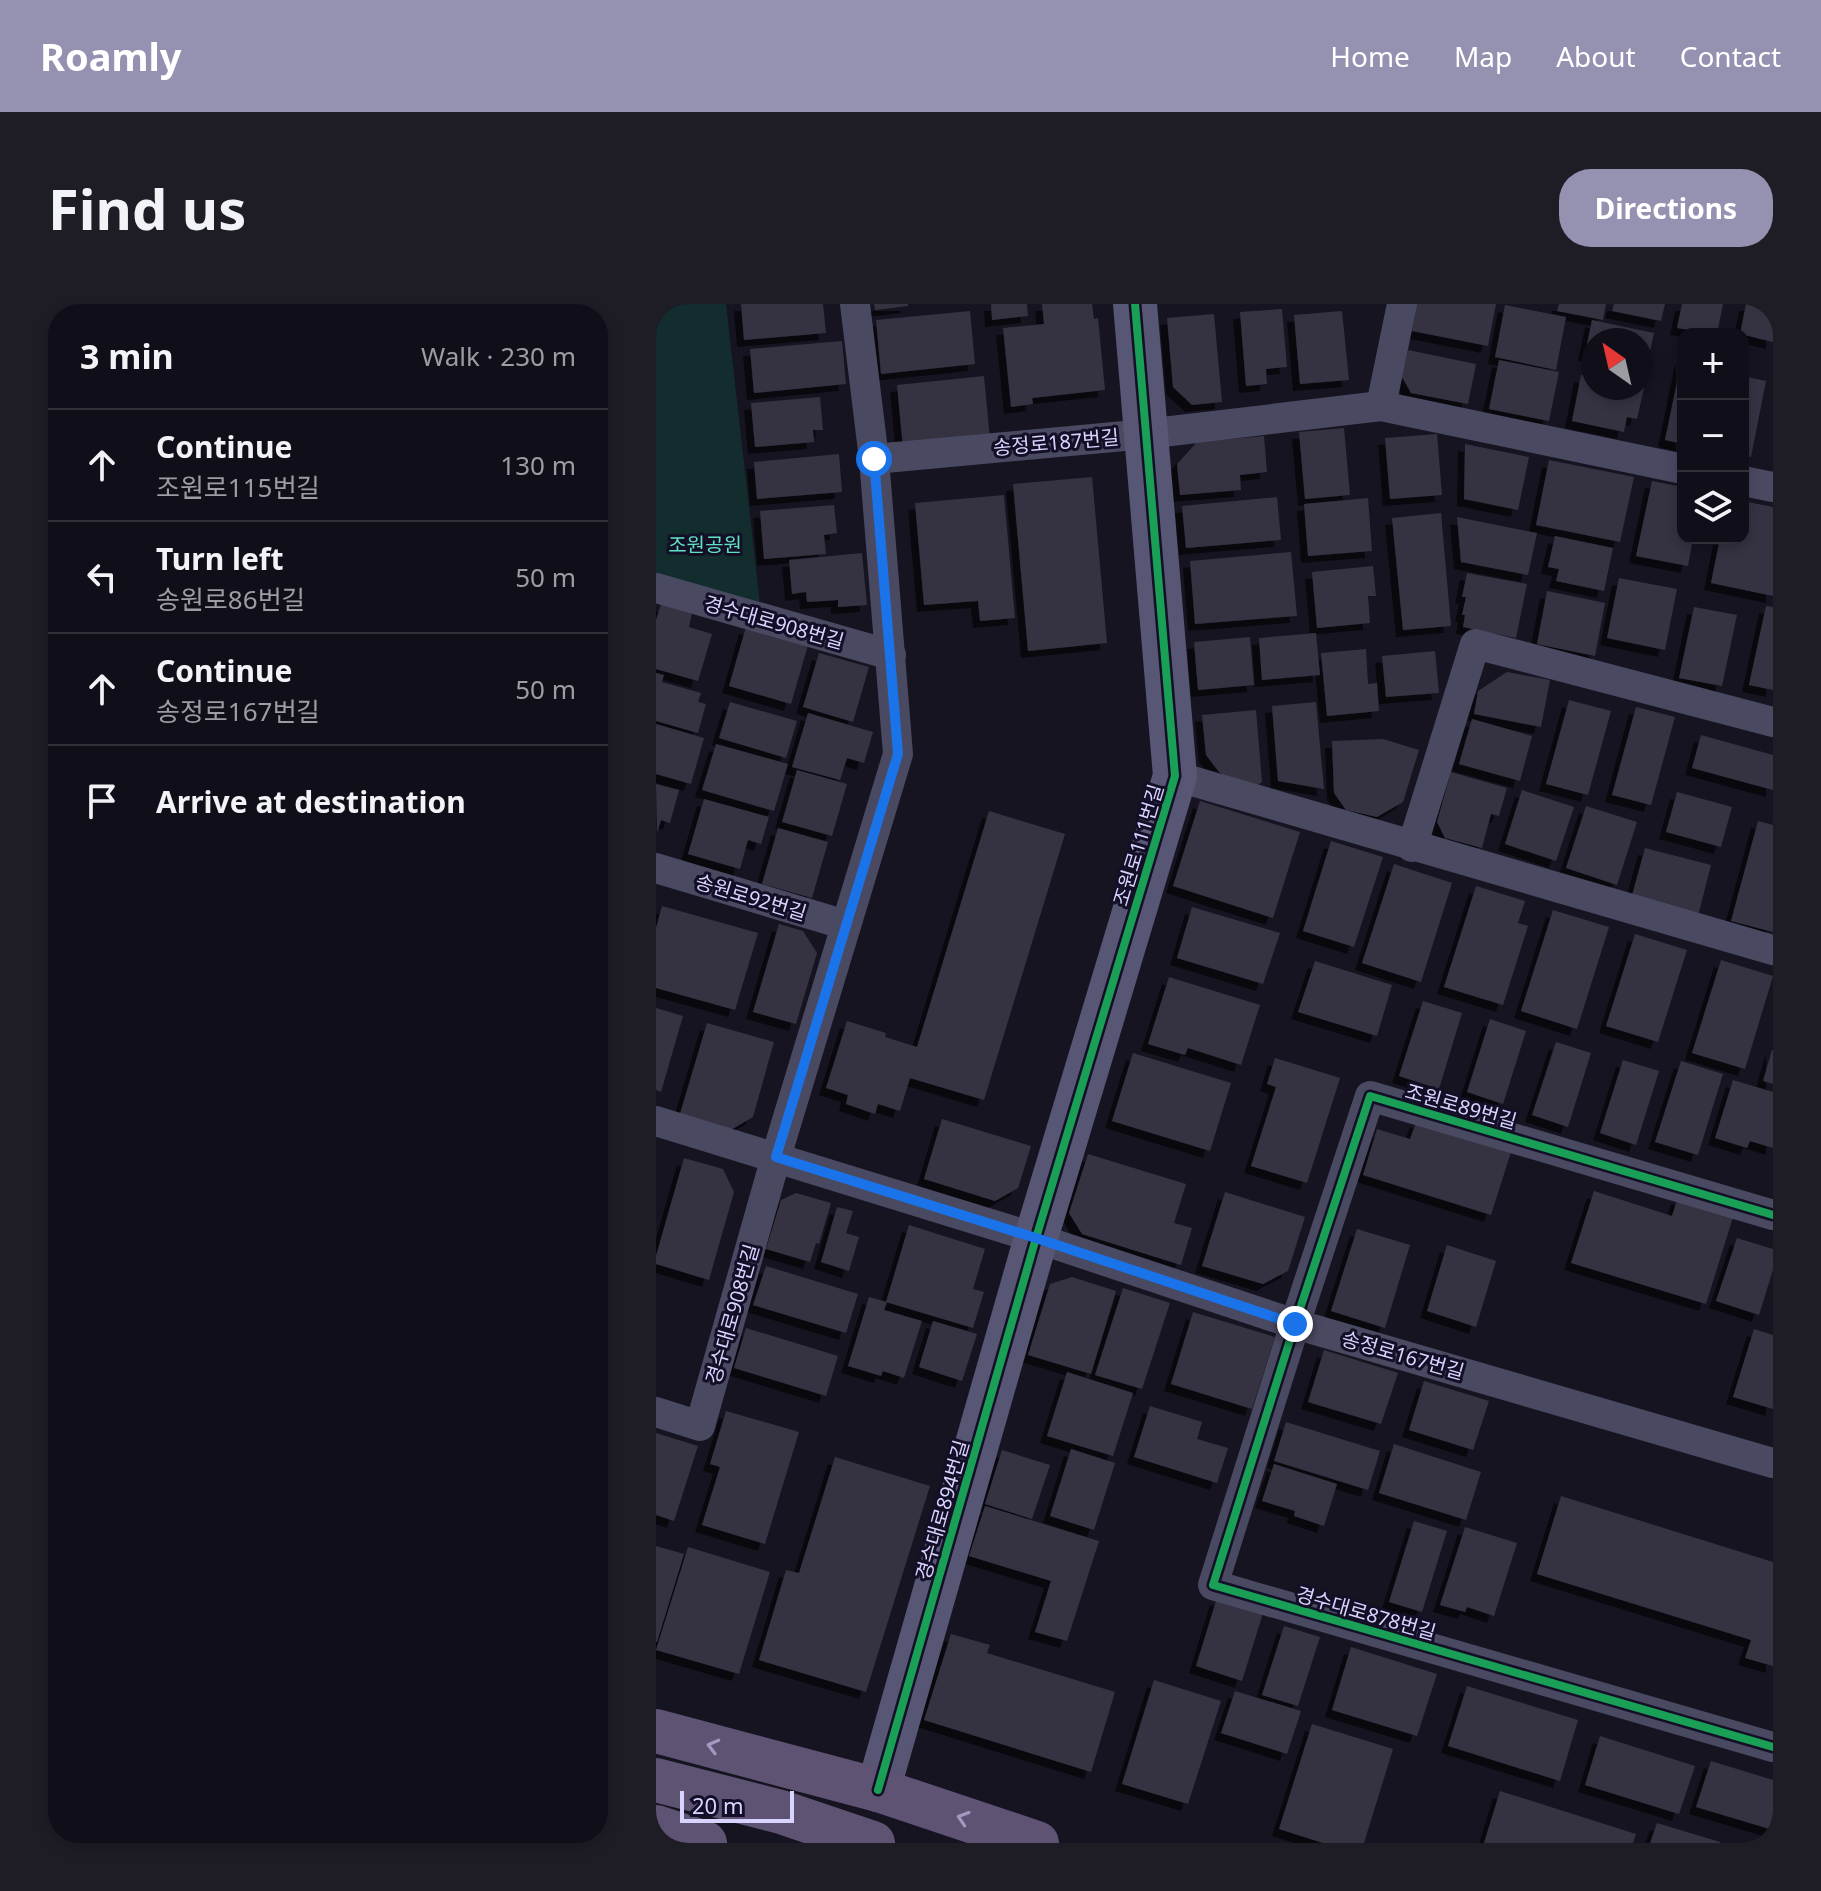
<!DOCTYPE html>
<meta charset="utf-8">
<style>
body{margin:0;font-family:"Noto Sans","Noto Sans KR",sans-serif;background:#1e1d26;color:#f1f3f6}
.controls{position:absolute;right:24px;top:24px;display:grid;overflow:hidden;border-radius:16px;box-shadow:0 4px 12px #0003}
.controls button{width:72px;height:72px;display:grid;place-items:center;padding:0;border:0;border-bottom:2px solid #302f38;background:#100f19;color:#f1f3f6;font:40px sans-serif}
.compass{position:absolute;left:925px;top:24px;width:72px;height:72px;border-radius:50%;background:#100f19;box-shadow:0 4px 12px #0003;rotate:326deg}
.scale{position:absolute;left:24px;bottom:20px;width:114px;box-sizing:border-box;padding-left:8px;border:4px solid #d9d4ff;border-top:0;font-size:22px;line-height:28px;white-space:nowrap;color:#d9d4ff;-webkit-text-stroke:6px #130f26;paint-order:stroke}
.stop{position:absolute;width:24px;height:24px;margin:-18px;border:6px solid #1a73e8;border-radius:50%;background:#fff}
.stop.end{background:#1a73e8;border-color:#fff;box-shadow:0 2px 8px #0008}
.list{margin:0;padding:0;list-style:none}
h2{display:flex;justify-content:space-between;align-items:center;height:104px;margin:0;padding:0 32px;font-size:34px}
h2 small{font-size:26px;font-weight:400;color:#9c9ca2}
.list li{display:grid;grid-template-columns:52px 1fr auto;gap:24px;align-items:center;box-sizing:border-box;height:112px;padding:0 32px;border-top:2px solid #302f38}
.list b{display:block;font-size:30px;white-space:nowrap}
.list p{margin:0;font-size:26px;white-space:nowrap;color:#9c9ca2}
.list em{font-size:26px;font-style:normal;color:#9c9ca2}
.icon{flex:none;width:44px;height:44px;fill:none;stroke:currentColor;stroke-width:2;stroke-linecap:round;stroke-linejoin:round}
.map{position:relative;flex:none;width:1117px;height:1539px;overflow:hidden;border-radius:32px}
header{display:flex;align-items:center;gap:48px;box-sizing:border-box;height:112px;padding:0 40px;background:#9591b1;color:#fff}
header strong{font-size:38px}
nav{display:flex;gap:44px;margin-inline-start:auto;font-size:28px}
.intro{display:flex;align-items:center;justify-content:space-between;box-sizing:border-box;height:192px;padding:0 48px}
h1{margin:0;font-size:56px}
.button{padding:20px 36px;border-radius:32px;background:#9591b1;color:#fff;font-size:28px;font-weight:700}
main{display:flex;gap:48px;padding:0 48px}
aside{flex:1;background:#100f19;border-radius:32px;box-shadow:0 4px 12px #0003}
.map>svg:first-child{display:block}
.green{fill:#132c2d}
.building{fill:#343243;filter:url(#shadow)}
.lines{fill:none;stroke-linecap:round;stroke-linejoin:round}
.street{stroke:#4a4962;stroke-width:30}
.secondary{stroke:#575674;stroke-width:44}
.primary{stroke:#5e5373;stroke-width:44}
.cycleway-casing{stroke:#130f26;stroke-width:13}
.cycleway{stroke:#1a9f57;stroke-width:8}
.oneway{stroke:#a29ac0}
.route{stroke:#1a73e8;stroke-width:10}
.labels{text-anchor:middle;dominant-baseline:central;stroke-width:6;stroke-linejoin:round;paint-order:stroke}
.street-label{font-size:20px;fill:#d9d4ff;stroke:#130f26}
.park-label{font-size:20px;fill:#5fe0c0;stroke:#130f26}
</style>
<header>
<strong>Roamly</strong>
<nav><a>Home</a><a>Map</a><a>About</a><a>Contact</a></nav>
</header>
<div class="intro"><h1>Find us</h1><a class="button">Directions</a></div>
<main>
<aside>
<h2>3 min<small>Walk · 230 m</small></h2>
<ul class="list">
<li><svg class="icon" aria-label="ahead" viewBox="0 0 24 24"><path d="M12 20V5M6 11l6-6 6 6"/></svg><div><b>Continue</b><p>조원로115번길</p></div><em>130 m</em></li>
<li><svg class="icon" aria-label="left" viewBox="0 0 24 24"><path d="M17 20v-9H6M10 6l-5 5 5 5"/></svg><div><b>Turn left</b><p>송원로86번길</p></div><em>50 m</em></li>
<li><svg class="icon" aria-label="ahead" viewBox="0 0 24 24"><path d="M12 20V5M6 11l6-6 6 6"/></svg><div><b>Continue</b><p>송정로167번길</p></div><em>50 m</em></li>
<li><svg class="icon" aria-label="arrive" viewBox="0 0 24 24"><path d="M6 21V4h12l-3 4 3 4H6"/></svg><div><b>Arrive at destination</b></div></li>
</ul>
</aside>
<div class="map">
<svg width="1117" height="1539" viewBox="0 0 1117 1539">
<defs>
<filter id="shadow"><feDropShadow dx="-7" dy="7" stdDeviation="0" flood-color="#0009"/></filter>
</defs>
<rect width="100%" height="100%" fill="#161421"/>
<path class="green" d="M0 0H70L105 309 0 277Z"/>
<g class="building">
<path d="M85 0H167L170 29 88 36Z"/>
<path d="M218 0H252V2L219 6Z"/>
<path d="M335 0H371L372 12 336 16Z"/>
<path d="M386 0H436L438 15 442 14 449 86 376 94 377 100 355 103 347 24 388 20Z"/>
<path d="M761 0H840L832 42 756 27Z"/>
<path d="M903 0H950L947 16 901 7Z"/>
<path d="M958 0H1009L1005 17 956 7Z"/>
<path d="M1026 0H1067L1061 30 1021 24Z"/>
<path d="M1090 0H1117V38L1084 30Z"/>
<path d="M849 1 910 13 900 66 839 53Z"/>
<path d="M626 5 631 63 610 65 611 80 590 82 584 8Z"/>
<path d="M314 7 319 60 225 70 220 16Z"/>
<path d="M686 7 693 76 644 80 638 11Z"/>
<path d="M558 10 566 98 536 101 517 83 511 14Z"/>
<path d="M936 16 998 29 988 76 985 75V36H937V52L929 50Z"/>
<path d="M186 37 190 80 98 89 94 45Z"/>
<path d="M752 46 820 60 812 100 755 89 746 73Z"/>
<path d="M1026 54H1027V140L1009 136Z"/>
<path d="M843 56 903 68 893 117 833 105Z"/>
<path d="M925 71 937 74V84H988L981 115 971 113 968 128 916 117Z"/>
<path d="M328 72 334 135 247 144 241 81Z"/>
<path d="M1087 72 1110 77 1095 153 1087 152Z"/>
<path d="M164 93 167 126H157L158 138 99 143 95 99Z"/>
<path d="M688 124 694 191 649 195 643 128Z"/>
<path d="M781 130 786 191 734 195 729 134Z"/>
<path d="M608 132 611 168 584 171 585 186 524 191 521 160 541 138Z"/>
<path d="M809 140 873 153 862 206 808 195Z"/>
<path d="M183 150 186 188 101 195 98 158Z"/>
<path d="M893 156 978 173 964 238 880 221Z"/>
<path d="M436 173 451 339 372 347 357 180Z"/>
<path d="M996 177 1027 183V234H1037L1032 262 980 252Z"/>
<path d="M348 191 359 314 324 317 322 297 268 301 259 199Z"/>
<path d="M621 193 625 236 530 244 526 202Z"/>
<path d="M712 194 716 247 652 252 648 200Z"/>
<path d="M1087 197 1117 203V292L1055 279 1064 234H1087Z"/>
<path d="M178 201 181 229 168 231 170 250 108 255 104 207Z"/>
<path d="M785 209 795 322 747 326 736 214Z"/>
<path d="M801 213 881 229 872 271 805 258Z"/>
<path d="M899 232 957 244 948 287 900 277 903 265 892 263Z"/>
<path d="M635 248 641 312 539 320 534 257Z"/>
<path d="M206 249 211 301 182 303V296L151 298 150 288 136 290 133 256Z"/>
<path d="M717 262 720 292H712L714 319 661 324 656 268Z"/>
<path d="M811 269 871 280 860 334 807 323 809 311H806L810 293H806Z"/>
<path d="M963 274 1021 285 1009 346 951 334Z"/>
<path d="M891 287 949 299 939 352 881 340Z"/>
<path d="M5 300 36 309 33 323 56 330 42 377 0 365V316Z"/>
<path d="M1110 302 1117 303V386L1093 381Z"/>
<path d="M1038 303 1081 311 1066 382 1023 374Z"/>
<path d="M90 323 152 341 135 400 73 382Z"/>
<path d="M660 329 664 371 606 376 603 334Z"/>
<path d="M594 333 598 381 542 386 538 338Z"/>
<path d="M710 345 712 380 721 379 723 407 671 412 665 349Z"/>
<path d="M779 347 783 389 730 393 726 352Z"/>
<path d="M163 349 213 363 197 418 147 403Z"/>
<path d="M851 368 894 376 885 423 818 410 822 387Z"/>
<path d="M0 369 8 371 6 378 45 389 42 398 50 400 42 429 0 417Z"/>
<path d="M913 396 955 407 932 491 890 480Z"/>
<path d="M74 398 141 417 130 454 63 434Z"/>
<path d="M660 398 668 485 622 477 616 402Z"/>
<path d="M980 403 1019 413 995 501 956 491Z"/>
<path d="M600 406 606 478 591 488 563 468 550 451 546 411Z"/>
<path d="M152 409 217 428 208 459 191 454 184 476 136 463Z"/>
<path d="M816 415 876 432 864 477 803 460Z"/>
<path d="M0 420 48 434 35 480 0 470Z"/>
<path d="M1045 431 1117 451V486L1036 464Z"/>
<path d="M727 435 763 446 747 498 721 513 690 506 678 489 676 437Z"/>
<path d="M60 440 132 460 118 507 46 486Z"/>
<path d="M141 466 191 480 176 532 126 518Z"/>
<path d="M795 468 851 484 843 512 835 510 826 544 789 534 781 518Z"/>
<path d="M0 480 23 486 14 519 5 516 1 529Z"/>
<path d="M866 486 918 503 900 557 849 540Z"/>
<path d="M1021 488 1076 503 1065 543 1010 528Z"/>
<path d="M48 495 113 513 105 540 92 536 84 565 32 550Z"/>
<path d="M544 497 644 528 617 614 517 582Z"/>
<path d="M930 502 981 518 961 581 910 564Z"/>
<path d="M333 507 409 530 328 796 254 774 244 807 222 800 219 810 190 800 192 791 170 784 191 717 230 729 229 733 261 743Z"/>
<path d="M1102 517 1117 521V628L1075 617Z"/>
<path d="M122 524 172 538 156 594 106 580Z"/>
<path d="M675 537 727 553 698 643 647 627Z"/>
<path d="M989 544 1055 561 1042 612 975 595Z"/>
<path d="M738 560 796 579 765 678 706 659Z"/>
<path d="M820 582 869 597 862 619 872 622 847 701 788 683Z"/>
<path d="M6 602 102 629 79 706 0 684V624Z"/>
<path d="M536 603 624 629 607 680 521 654Z"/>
<path d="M897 606 953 623 921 725 865 707Z"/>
<path d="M123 620 147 627 161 649 140 720 97 708Z"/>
<path d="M979 630 1031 646 1002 738 950 722Z"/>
<path d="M1065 656 1117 672 1089 765 1036 749Z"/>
<path d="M659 657 736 681 721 732 642 708Z"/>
<path d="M513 673 604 701 585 761 532 744 529 751 492 740Z"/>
<path d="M767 697 806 709 783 785 743 772Z"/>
<path d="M0 704 27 712 5 788 0 786Z"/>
<path d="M834 715 870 727 847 800 811 788Z"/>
<path d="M51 719 118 738 97 813 73 827 23 813Z"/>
<path d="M900 738 935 749 912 823 876 811Z"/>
<path d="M1116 746H1117V780L1107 777Z"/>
<path d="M477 749 575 779 554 847 456 817Z"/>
<path d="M619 754 684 774 651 879 595 862 620 783 611 780Z"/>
<path d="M967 756 1003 767 980 841 944 829Z"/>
<path d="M1025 757 1067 770 1042 851 999 838Z"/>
<path d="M1077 776 1117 788V844L1094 837 1091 844 1059 834Z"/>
<path d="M286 815 375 842 362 884 339 897 268 875Z"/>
<path d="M761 816 856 845 835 911 707 871 721 825 754 835Z"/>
<path d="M432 850 530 880 518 919 536 924 525 961 426 930 413 909Z"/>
<path d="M28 854 67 865 78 888 53 976 0 960V952Z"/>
<path d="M938 887 1016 912 1022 893 1078 910 1050 1000 915 959Z"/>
<path d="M569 888 649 913 632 967 607 980 546 962Z"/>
<path d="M140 889 175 899 163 940 160 939 154 958 110 945 125 896Z"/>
<path d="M181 903 197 907 190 929 203 933 193 967 165 958Z"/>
<path d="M253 921 329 945 317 985 328 988 317 1024 230 998Z"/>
<path d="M701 925 754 941 729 1024 675 1007Z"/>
<path d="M1081 934 1117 945V966L1103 1011 1060 997Z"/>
<path d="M791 941 840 957 820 1023 771 1007Z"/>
<path d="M110 962 202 990 190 1029 97 1001Z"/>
<path d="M416 973 460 987 435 1070 372 1051 394 980Z"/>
<path d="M467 984 514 999 486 1085 439 1071Z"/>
<path d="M213 993 231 998 228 1006 266 1017 248 1074 227 1067 225 1072 192 1062Z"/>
<path d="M537 1008 619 1033 596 1105 515 1080Z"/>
<path d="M277 1017 321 1030 306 1077 263 1063Z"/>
<path d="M90 1024 182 1052 170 1092 78 1064Z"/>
<path d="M1098 1025 1117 1031V1105L1077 1093Z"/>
<path d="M668 1046 742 1069 725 1120 652 1098Z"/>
<path d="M411 1068 477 1089 457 1152 391 1132Z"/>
<path d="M768 1077 833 1097 817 1146 753 1126Z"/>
<path d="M494 1102 546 1118 541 1135 572 1144 561 1179 478 1153Z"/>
<path d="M70 1107 143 1128 109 1240 46 1221 64 1163 54 1160Z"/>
<path d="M630 1118 724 1147 712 1186 618 1157Z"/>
<path d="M0 1129 42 1142 18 1217 0 1211Z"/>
<path d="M738 1140 825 1168 810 1216 723 1189Z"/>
<path d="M415 1145 459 1159 438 1226 394 1212Z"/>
<path d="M346 1146 394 1161 376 1215 329 1200Z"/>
<path d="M179 1153 274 1182 210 1388 103 1356 130 1266 143 1269Z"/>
<path d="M618 1160 681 1180 668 1222 638 1212 639 1207 606 1197Z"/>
<path d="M905 1192 1117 1258V1362L1089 1354 1095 1336 881 1270Z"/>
<path d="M329 1202 443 1237 411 1337 379 1328 395 1277 313 1252Z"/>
<path d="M758 1217 791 1227 766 1308 733 1298Z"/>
<path d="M809 1223 861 1239 838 1312 811 1303 809 1308 784 1301Z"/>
<path d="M0 1242 28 1250 1 1338H0Z"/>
<path d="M32 1243 114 1268 83 1370 0 1346Z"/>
<path d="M561 1294 607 1309 586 1377 540 1362Z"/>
<path d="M628 1322 664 1333 642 1402 606 1391Z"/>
<path d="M295 1330 334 1341 331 1349 459 1388 435 1468 268 1416Z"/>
<path d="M695 1343 781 1370 761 1432 676 1406Z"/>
<path d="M498 1376 565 1397 532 1500 466 1480Z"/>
<path d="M811 1382 922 1416 904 1477 792 1442Z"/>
<path d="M579 1387 645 1407 631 1450 565 1429Z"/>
<path d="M656 1420 737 1445 708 1539H667L623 1525Z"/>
<path d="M944 1432 1039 1462 1023 1510 929 1481Z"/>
<path d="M1055 1457 1117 1476V1526L1040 1503Z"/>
<path d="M844 1487 980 1530 977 1539H828Z"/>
<path d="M1001 1519 1064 1538V1539H994Z"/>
</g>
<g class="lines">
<g class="street">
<path d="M725 102 746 0"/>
<path d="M218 155 490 130 725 102 1027 165"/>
<path d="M1087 177 1117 183"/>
<path d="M0 284 235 351"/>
<path d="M519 472 1117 646"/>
<path d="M756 543 819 340 1117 418"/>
<path d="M0 564 190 621"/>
<path d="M0 817 380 934 639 1020 1117 1159"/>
<path d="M1117 911 714 792 639 1020 557 1281 1117 1443"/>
<path d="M0 1108 44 1122 120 853 242 450 218 155 199 0"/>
</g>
<path class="secondary" d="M222 1486 380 934 519 472 479 0"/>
<g class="primary">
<path d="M0 1427 222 1486 381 1539"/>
<path d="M0 1476 125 1508 217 1539"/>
<path d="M0 1523 49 1539"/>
</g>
<defs>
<g id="cycleway">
<path d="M1117 911 714 792 639 1020 557 1281 1117 1443"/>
<path d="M222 1486 380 934 519 472 479 0"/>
</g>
</defs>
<use href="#cycleway" class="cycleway-casing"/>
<use href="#cycleway" class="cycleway"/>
</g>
<defs><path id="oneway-chevron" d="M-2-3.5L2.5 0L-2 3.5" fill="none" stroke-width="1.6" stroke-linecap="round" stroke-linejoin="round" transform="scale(2)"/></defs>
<g class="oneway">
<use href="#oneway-chevron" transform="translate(57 1442) rotate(-165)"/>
<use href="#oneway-chevron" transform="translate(307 1514) rotate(-162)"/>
</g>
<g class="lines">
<path class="route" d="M218 155 242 450 120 853 380 934 639 1020"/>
</g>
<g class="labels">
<g class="street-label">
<text transform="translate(400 138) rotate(-5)">송정로187번길</text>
<text transform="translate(118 318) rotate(16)">경수대로908번길</text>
<text transform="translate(482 541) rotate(-73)">조원로111번길</text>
<text transform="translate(95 593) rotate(17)">송원로92번길</text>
<text transform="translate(805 802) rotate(16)">조원로89번길</text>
<text transform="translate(76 1010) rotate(-74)">경수대로908번길</text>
<text transform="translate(747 1051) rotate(16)">송정로167번길</text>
<text transform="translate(286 1206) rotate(-74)">경수대로894번길</text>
<text transform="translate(710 1309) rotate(16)">경수대로878번길</text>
</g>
<g class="park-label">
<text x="49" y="240">조원공원</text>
</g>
</g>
</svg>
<div class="controls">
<button>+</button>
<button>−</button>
<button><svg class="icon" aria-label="layers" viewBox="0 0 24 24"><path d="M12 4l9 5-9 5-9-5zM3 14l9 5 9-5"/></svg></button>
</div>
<svg class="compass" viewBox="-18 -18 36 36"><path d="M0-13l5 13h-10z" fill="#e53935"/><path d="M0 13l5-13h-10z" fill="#9c9ca2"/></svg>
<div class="scale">20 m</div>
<div class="stop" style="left:218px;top:155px"></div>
<div class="stop end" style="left:639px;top:1020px"></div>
</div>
</main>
